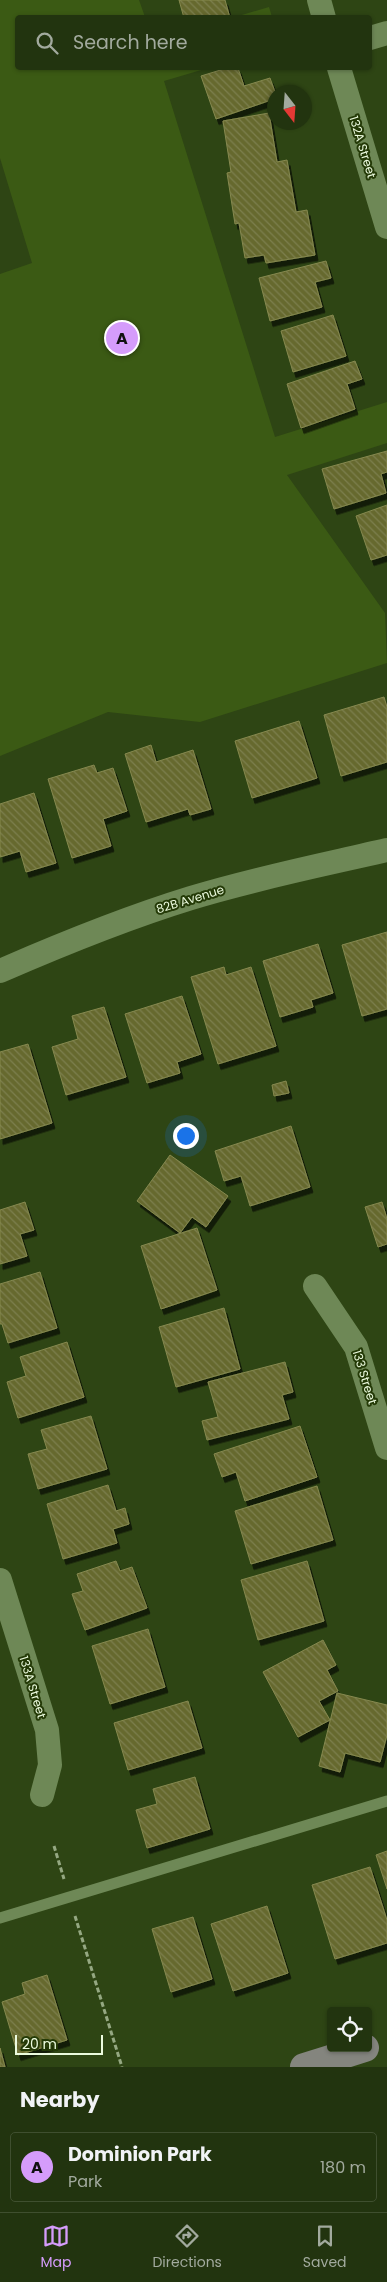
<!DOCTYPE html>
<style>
body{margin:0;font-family:Poppins,sans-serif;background:#2e3f1d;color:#f1f3f6}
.controls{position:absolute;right:15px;bottom:15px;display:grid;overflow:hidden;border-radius:5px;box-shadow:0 1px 4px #0004}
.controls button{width:45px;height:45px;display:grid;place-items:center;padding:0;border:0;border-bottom:1px solid #3f4f2f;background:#22340f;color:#f1f3f6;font:25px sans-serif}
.compass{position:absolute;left:267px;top:85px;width:45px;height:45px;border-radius:50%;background:#22340f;box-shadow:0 1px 4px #0004;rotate:163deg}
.scale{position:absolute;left:15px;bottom:12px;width:88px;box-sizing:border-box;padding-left:5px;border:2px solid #ecfbdf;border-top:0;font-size:14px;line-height:18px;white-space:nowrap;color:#ecfbdf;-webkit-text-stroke:4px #243a07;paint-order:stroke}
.you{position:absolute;left:185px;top:1135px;width:18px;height:18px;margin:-12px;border:4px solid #fff;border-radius:50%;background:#1a73e8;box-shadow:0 0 0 8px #1a73e833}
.badge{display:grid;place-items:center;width:32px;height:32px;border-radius:50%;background:#d59cfb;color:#111;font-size:16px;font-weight:700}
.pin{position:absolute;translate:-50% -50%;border:2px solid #fff;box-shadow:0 1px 5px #0006}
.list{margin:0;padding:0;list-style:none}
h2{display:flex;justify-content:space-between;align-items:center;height:65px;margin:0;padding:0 20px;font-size:21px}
h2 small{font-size:16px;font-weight:400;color:#a2aa9e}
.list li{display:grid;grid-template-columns:32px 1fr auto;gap:15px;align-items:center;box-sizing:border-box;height:70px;margin:0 10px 10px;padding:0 10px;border:1px solid #3f4f2f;border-radius:5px}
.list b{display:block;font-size:19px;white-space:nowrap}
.list p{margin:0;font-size:16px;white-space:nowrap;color:#a2aa9e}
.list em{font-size:16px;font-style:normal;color:#a2aa9e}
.icon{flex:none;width:28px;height:28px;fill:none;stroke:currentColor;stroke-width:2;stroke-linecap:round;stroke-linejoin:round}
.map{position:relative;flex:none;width:387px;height:2067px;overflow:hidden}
.search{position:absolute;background:#22340f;box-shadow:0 1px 4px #0004;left:15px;right:15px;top:15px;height:55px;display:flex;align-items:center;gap:12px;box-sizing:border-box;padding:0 18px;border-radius:5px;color:#a2aa9e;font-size:19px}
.sheet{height:145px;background:#22340f}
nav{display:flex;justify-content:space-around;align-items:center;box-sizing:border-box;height:70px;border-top:1px solid #3f4f2f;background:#22340f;font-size:14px;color:#a2aa9e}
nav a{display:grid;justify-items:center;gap:2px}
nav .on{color:#d59cfb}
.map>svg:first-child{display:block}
.park{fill:#3b5a14}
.building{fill:url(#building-back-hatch);stroke:#86894f;filter:url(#shadow)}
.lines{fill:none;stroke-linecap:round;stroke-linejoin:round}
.path{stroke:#95a882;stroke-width:3;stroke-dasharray:5 2.5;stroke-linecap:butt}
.service{stroke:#6e8856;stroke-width:11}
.minor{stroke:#6e8856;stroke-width:24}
.secondary{stroke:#84857e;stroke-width:28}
.labels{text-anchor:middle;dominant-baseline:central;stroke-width:4;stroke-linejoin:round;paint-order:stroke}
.street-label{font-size:12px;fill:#ecfbdf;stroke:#243a07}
</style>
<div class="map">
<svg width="387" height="2067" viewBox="0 0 387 2067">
<defs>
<pattern id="building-back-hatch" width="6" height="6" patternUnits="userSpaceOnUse" patternTransform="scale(1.25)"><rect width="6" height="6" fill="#66692f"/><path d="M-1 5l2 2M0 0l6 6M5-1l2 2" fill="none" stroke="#7c7f4d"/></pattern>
<filter id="shadow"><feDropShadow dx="3" dy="5.5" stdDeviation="0" flood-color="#0009"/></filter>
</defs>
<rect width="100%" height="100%" fill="#2e4514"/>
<g class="park">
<path d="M0 0H139L145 17 18 18V68H208L164 81 275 437 387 402V443L287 475 385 613 387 663 200 722 108 712 0 756V274L32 263 0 158Z"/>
<path d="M269 7 272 17H235Z"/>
</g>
<g class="building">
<path d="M179 0H225L230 18H184Z"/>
<path d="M227 68H238L244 86 270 78 275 92 274 99 216 119 201 76Z"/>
<path d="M269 113 277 162 287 160 296 212 307 210 315 255 266 263 264 255 245 258 239 223 235 224 227 173 231 172 223 121Z"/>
<path d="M326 261 331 278 315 282 322 307 270 321 259 278Z"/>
<path d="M333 315 346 356 293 372 281 331Z"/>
<path d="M355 361 362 379 347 384 355 409 301 428 287 384Z"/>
<path d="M387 451V472L381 474 386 493 334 509 322 469Z"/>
<path d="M387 505V555L371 560 356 516Z"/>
<path d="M384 697 387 707V762L341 776 324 715Z"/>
<path d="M299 721 317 778 252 798 235 741Z"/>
<path d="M151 745 156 762 193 750 211 809 190 815 188 809 146 822 125 754Z"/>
<path d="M94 765 97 773 113 768 127 811 103 819 111 846 72 858 48 779Z"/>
<path d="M34 793 56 863 26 872 20 851 0 857V804Z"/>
<path d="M387 932V1009L362 1016 342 945Z"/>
<path d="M318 944 333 993 311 1000 313 1007 280 1017 263 961Z"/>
<path d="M224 967 226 975 251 967 276 1046 218 1064 191 977Z"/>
<path d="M182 996 201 1054 177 1062 180 1073 147 1083 125 1014Z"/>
<path d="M104 1007 126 1077 66 1095 52 1047 78 1039 72 1016Z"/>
<path d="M28 1044 52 1123 0 1139V1052Z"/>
<path d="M286 1081 289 1093 274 1096 272 1085Z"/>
<path d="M291 1126 310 1187 250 1206 241 1176 224 1181 215 1151Z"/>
<path d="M170 1155 228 1196 206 1227 192 1217 180 1233 137 1201Z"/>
<path d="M25 1202 34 1230 20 1234 27 1256 0 1264V1210Z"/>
<path d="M382 1202 387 1219V1244L378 1247 365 1207Z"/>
<path d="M197 1228 217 1290 161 1309 141 1246Z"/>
<path d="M40 1272 57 1328 8 1343 2 1324H0V1284Z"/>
<path d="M224 1308 240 1369 176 1387 159 1327Z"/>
<path d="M67 1342 84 1397 18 1418 7 1382 26 1376 20 1357Z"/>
<path d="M285 1362 293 1392 282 1395 289 1419 207 1440 202 1421 218 1417 208 1382Z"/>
<path d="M91 1416 107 1469 38 1489 28 1454 47 1449 41 1430Z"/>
<path d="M300 1426 317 1477 245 1501 236 1472 222 1477 214 1454Z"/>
<path d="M108 1485 116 1511 125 1508 129 1524 113 1529 117 1543 63 1559 47 1504Z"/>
<path d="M317 1486 333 1540 251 1564 235 1511Z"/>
<path d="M116 1561 120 1571 132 1567 147 1608 85 1630 72 1594 83 1591 77 1574Z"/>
<path d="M307 1561 324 1621 258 1640 241 1580Z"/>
<path d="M148 1629 165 1687 110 1704 92 1646Z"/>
<path d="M323 1640 336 1665 327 1670 338 1691 319 1701 330 1720 298 1737 263 1672Z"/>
<path d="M337 1693 387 1705V1735L380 1762 345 1753 340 1772 319 1766Z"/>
<path d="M188 1701 202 1748 128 1770 114 1723Z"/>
<path d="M195 1777 210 1829 147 1848 136 1810 157 1804 153 1789Z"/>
<path d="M387 1851V1889L376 1855Z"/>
<path d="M370 1867 387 1920V1943L335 1959 312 1885Z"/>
<path d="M267 1906 288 1973 233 1991 211 1924Z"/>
<path d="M193 1917 212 1979 171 1992 152 1929Z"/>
<path d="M47 1975 67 2040 18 2055 2 2002 25 1994 22 1983Z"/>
<path d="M0 2048 5 2067H0Z"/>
</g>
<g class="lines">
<g class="path">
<path d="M54 1846 64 1879"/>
<path d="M75 1916 122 2067"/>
</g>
<path class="service" d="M0 1918 387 1801"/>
<g class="minor">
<path d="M319 0 324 18"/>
<path d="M370 38 387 33"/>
<path d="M339 68 387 227"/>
<path d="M0 971C62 944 126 918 191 898 256 878 322 865 387 850"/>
<path d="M315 1286 356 1347 387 1448"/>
<path d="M0 1580 47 1730 50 1765 42 1795"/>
</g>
<path class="secondary" d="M304 2067 365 2048"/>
</g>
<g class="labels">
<g class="street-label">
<text transform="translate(363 147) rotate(73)">132A Street</text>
<text transform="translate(190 899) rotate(-17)">82B Avenue</text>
<text transform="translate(365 1377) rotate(73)">133 Street</text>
<text transform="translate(33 1687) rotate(73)">133A Street</text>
</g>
</g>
</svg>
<div class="controls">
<button><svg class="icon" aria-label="locate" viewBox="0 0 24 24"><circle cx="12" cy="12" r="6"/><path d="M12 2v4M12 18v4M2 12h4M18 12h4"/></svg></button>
</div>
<svg class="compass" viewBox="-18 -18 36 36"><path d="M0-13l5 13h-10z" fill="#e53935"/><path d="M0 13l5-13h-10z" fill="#a2aa9e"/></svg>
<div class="scale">20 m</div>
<div class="you"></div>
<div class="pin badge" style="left:122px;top:338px">A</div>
<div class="search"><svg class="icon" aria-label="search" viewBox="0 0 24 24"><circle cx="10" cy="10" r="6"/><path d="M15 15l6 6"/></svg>Search here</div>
</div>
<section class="sheet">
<h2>Nearby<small></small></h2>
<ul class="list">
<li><span class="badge">A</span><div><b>Dominion Park</b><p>Park</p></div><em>180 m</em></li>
</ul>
</section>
<nav>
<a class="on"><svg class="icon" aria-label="map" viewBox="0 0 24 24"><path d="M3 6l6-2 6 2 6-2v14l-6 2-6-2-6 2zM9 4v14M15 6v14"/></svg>Map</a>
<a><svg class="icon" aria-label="directions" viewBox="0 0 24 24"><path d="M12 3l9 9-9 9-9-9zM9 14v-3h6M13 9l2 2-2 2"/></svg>Directions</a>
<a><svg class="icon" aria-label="saved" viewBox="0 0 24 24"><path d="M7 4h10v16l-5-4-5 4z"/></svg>Saved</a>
</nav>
